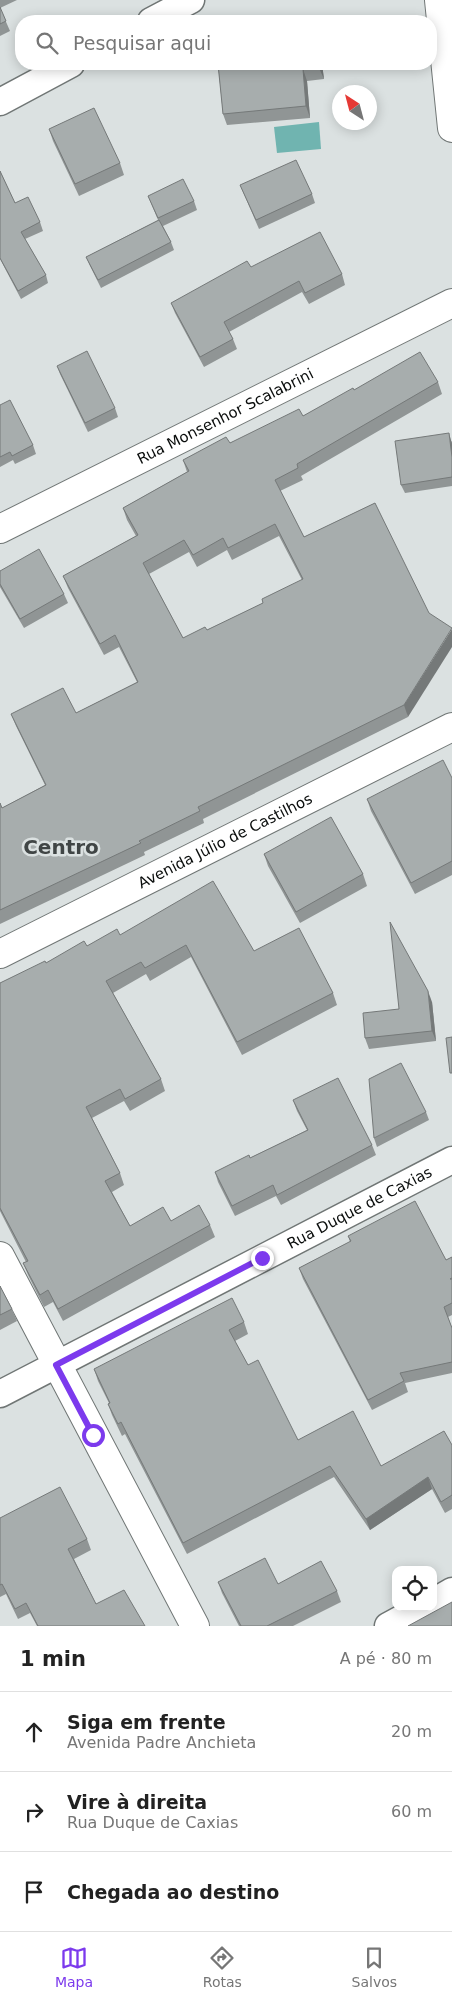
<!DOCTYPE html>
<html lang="pt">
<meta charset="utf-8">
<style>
body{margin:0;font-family:"DejaVu Sans",sans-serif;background:#f2f2f2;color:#222}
.controls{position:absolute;right:15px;bottom:15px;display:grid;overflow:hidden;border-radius:10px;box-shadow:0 2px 12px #0003}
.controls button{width:45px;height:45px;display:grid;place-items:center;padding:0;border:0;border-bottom:1px solid #e0e0e0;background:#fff;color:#222;font:25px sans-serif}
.compass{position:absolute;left:332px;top:85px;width:45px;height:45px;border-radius:50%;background:#fff;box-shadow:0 2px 12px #0003;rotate:324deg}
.stop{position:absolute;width:15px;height:15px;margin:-11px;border:4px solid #7c3aed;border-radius:50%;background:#fff}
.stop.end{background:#7c3aed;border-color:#fff;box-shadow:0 1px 5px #0008}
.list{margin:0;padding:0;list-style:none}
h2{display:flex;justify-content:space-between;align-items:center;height:65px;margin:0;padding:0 20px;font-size:21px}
h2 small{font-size:16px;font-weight:400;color:#767676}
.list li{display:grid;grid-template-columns:32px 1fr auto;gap:15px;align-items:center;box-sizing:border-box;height:80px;padding:0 20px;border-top:1px solid #e0e0e0}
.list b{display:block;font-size:19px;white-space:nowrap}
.list p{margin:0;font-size:16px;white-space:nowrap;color:#767676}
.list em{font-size:16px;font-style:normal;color:#767676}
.icon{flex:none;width:28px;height:28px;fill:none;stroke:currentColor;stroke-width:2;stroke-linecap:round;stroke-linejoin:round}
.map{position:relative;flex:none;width:452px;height:1626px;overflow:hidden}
.search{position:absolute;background:#fff;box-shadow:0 2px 12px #0003;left:15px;right:15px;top:15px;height:55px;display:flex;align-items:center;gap:12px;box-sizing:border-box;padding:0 18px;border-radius:20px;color:#767676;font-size:19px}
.sheet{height:305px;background:#fff}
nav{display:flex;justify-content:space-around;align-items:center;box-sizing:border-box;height:70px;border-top:1px solid #e0e0e0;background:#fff;font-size:14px;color:#767676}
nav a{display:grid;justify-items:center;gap:2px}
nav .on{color:#7c3aed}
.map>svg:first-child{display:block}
.water{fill:#70b4b0}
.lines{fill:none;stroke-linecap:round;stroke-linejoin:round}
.minor-casing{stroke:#707675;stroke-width:29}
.tertiary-casing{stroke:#707675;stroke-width:30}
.minor{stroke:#fff;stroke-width:26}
.tertiary{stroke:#fff;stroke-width:28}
.wall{fill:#909595;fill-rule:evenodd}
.shaded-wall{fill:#757979}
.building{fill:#a7adad;stroke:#757979;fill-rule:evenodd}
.route{stroke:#7c3aed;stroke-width:6}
.labels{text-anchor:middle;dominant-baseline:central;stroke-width:5;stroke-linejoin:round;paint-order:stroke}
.street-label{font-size:15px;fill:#0a0d0c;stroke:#dbe1e1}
.district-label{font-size:20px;font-weight:bold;fill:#404545;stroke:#dbe1e1}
</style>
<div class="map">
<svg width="452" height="1626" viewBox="0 0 452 1626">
<rect width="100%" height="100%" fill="#dbe1e1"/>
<path class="water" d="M319 122 321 149 277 153 274 127Z"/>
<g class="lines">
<defs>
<g id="minor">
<path d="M151 21 191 0"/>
<path d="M0 102 71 64"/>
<path id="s1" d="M0 1394 452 1160"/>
<path d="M433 1602 452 1591"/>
<path d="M388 1626 423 1607"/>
</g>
<g id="tertiary">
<path d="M439 0 452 128"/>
<path id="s2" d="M0 529 452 303"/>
<path id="s3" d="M0 954 452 727"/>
<path d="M0 1256 195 1626"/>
</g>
</defs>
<use href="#minor" class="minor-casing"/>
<use href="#tertiary" class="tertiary-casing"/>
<use href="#minor" class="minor"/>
<use href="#tertiary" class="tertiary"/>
</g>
<g class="wall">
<path d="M0 0H17L0 8 10 31 0 36Z"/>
<path d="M218 64H322L324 79 307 81 310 118 227 125 223 114Z"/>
<path d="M49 129 120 163 124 175 79 196 53 141Z"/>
<path d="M0 171 15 203 40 222 43 231 25 239 46 275 48 283 21 299 0 259Z"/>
<path d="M240 185 312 194 315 203 259 229Z"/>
<path d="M148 196 194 201 197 210 163 226 171 242 174 250 101 288 90 266 86 257 158 220Z"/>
<path d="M251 267 342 274 345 285 309 304 302 292 229 332 233 339 237 349 204 367 175 313 171 303Z"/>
<path d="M57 366 115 408 118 417 88 432 60 374Z"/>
<path d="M438 382 442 394 301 476 303 480 280 491 304 537 375 503 408 717 203 819 204 823 144 852 145 855 0 924V803L2 808 45 785 16 726 11 714 76 713 137 682 119 647 104 655 68 588 63 576 136 536 127 520 123 508 187 472 183 460 303 416 354 390ZM279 536 302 580 263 603 207 630 183 638 149 574 189 552 197 567 227 550 232 560Z"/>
<path d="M0 405 33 445 36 454 15 464 13 460 0 467Z"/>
<path d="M452 441V486L405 493 401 485Z"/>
<path d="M0 571 64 594 68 603 24 628 0 587Z"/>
<path d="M452 778V875L415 894 371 811 367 799Z"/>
<path d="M264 854 363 874 367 886 300 923 268 866Z"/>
<path d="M120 935 254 951 333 993 337 1005 242 1055 191 957 150 981 146 974 113 993 161 1079 165 1091 130 1111 124 1101 92 1118 120 1173 124 1185 112 1192 130 1226 171 1221 210 1225 215 1237 63 1321 53 1302 44 1307 28 1275 23 1263 26 1262 0 1211V983L46 963 87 946Z"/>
<path d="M432 1002 436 1041 369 1049 365 1038 399 1009Z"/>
<path d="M293 1100 372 1145 376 1155 281 1205 276 1196 235 1216 218 1182 215 1172 250 1158 307 1130 297 1111Z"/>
<path d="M426 1112 429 1120 377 1147 374 1138Z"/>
<path d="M348 1236 446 1260 452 1257V1315L448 1317 452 1328V1373L405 1383 408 1392 372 1410 303 1279 299 1268 350 1242Z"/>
<path d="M0 1286 12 1309 17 1321 0 1330Z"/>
<path d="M244 1322 248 1334 235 1341 248 1365 298 1440 381 1466 452 1445V1509L445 1513 432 1489 370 1530 334 1477 187 1554 125 1434 122 1436 112 1415 108 1404 109 1403 98 1381 94 1369Z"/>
<path d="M0 1518 87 1539 91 1550 74 1559 96 1604 145 1626H37L30 1613 18 1619 6 1594 0 1597Z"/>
<path d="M218 1582 337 1591 341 1602 293 1626H239L222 1593Z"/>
</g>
<g class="shaded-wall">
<path d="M319 64H322L324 79 319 68Z"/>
<path d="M303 69 307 81 310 118 306 106Z"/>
<path d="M449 433 452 444V457Z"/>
<path d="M452 629V647L408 717 404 705Z"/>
<path d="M428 991 432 1002 436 1041 432 1031Z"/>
<path d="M428 1477 432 1489 370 1530 366 1519Z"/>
</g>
<g class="building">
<path d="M0 7 6 21 0 24Z"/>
<path d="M218 64H319V68L303 69 306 106 223 114Z"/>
<path d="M94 108 120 163 75 184 49 129Z"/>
<path d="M296 160 312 194 256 220 240 185Z"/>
<path d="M0 171 15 203 28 197 40 222 21 232 46 275 18 291 0 258Z"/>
<path d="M183 179 194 201 158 218 148 196Z"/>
<path d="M159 220 171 242 98 280 86 257Z"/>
<path d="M320 232 342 274 305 293 299 281 224 322 233 339 200 357 171 303 247 261 251 267Z"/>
<path d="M87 351 115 408 85 423 57 366Z"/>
<path d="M420 352 438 382 297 464 298 468 275 480 304 537 375 503 429 613 452 628 404 705 198 807 200 811 139 841 141 843 0 910V803L2 808 46 785 11 714 63 688 76 713 138 682 115 635 100 644 63 576 138 535 123 508 189 471 183 460 226 437 230 443 299 409 303 416 353 388 354 390ZM275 524 303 579 262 599 263 603 207 630 205 627 183 638 143 563 184 540 193 555 223 538 228 548Z"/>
<path d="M10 400 33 445 12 456 10 452 0 457V405Z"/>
<path d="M449 433 452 457V477L401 485 395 441Z"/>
<path d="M39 549 64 594 20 619 0 584V571Z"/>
<path d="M443 760 452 778V861L411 883 367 799Z"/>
<path d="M331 817 363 874 296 912 264 854Z"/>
<path d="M213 881 254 951 299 928 333 993 237 1042 186 945 145 968 141 962 106 981 161 1079 125 1099 120 1089 86 1107 120 1173 105 1181 130 1226 163 1207 171 1221 199 1205 210 1225 58 1309 48 1290 40 1295 23 1263 28 1261 0 1208V983L45 961 46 963 84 941 87 946 117 929 120 935Z"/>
<path d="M390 922 428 991 432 1031 365 1038 363 1013 399 1009Z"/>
<path d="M452 1037V1073H450L446 1038Z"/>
<path d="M401 1063 426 1112 374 1138 369 1079Z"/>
<path d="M338 1078 372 1145 277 1195 273 1185 232 1206 215 1172 249 1155 250 1158 308 1130 293 1100Z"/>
<path d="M415 1201 446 1260 452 1257V1278L450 1279H452V1303L444 1307 452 1328V1362L400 1373 404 1381 368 1400 299 1268 351 1241 348 1236Z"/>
<path d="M0 1286 12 1309 0 1315Z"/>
<path d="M232 1298 244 1322 229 1330 248 1365 258 1360 298 1440 353 1411 381 1466 444 1431 452 1445V1495L441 1502 428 1477 366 1519 330 1466 183 1543 121 1422 118 1424 108 1404 110 1403 94 1369Z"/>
<path d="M60 1487 87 1539 68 1549 96 1604 124 1590 145 1626H38L26 1603 15 1609 2 1584 0 1585V1518Z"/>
<path d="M265 1558 278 1584 321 1561 337 1591 267 1626H241L218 1582Z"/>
<path d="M452 1602V1626H408Z"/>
</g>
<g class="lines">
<path class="route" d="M93 1435 56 1365 262 1258"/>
</g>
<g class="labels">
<g class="street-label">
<text stroke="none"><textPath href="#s2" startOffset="252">Rua Monsenhor Scalabrini</textPath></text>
<text stroke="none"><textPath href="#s3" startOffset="252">Avenida Júlio de Castilhos</textPath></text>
<text stroke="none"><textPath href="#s1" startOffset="405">Rua Duque de Caxias</textPath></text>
</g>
<g class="district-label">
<text x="61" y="847">Centro</text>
</g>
</g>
</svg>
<div class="controls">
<button><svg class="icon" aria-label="locate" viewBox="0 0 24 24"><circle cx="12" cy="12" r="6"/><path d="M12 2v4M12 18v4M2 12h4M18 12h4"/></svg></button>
</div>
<svg class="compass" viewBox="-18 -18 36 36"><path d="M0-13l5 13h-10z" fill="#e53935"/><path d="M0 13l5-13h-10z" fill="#767676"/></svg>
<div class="stop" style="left:93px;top:1435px"></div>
<div class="stop end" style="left:262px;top:1258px"></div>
<div class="search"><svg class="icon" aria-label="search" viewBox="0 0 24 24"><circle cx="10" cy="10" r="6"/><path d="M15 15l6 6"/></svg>Pesquisar aqui</div>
</div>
<section class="sheet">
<h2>1 min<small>A pé · 80 m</small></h2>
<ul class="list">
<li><svg class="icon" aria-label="ahead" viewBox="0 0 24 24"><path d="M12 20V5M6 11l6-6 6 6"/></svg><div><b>Siga em frente</b><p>Avenida Padre Anchieta</p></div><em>20 m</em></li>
<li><svg class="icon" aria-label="right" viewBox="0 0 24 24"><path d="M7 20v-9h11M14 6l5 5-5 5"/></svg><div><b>Vire à direita</b><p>Rua Duque de Caxias</p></div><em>60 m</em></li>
<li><svg class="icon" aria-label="arrive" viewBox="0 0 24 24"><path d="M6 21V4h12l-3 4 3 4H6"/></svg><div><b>Chegada ao destino</b></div></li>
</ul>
</section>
<nav>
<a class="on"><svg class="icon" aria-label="map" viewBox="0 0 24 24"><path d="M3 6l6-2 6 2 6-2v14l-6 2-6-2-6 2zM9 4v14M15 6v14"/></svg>Mapa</a>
<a><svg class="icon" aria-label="directions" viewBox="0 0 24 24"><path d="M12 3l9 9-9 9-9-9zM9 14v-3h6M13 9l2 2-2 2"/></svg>Rotas</a>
<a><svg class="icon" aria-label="saved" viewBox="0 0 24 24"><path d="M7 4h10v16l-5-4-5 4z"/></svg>Salvos</a>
</nav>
